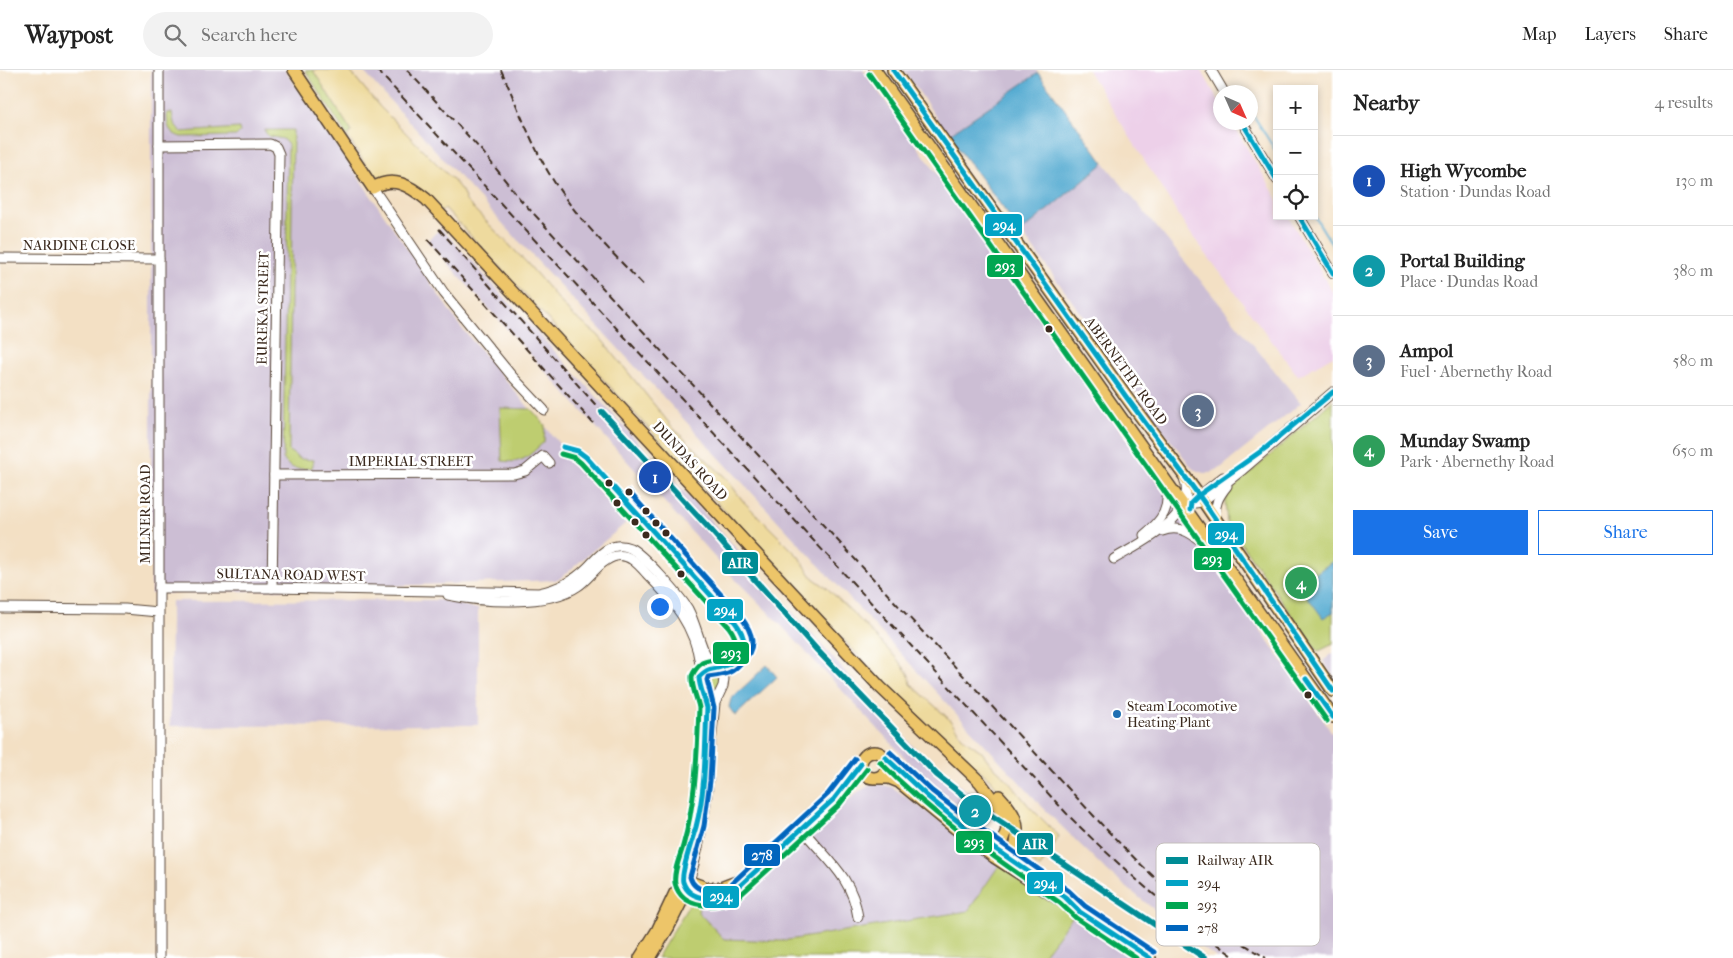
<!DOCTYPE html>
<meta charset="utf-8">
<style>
body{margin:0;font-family:"IM FELL French Canon",serif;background:#f2f2f2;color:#222}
.controls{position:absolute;right:15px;top:15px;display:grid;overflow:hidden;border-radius:0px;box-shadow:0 2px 8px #0003}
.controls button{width:45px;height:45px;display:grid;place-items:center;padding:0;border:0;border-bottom:1px solid #e0e0e0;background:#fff;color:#222;font:25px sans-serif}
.compass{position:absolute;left:1213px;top:15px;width:45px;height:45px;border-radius:50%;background:#fff;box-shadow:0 2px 8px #0003;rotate:135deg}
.you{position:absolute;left:659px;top:536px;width:18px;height:18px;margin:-12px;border:4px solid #fff;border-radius:50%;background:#1a73e8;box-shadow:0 0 0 8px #1a73e833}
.badge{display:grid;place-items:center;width:32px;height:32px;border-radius:50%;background:#1a73e8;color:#fff;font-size:16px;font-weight:700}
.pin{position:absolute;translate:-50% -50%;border:2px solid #fff;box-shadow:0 1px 5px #0006}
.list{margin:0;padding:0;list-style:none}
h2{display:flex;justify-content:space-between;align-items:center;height:65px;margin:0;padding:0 20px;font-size:21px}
h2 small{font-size:16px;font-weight:400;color:#767676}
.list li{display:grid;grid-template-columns:32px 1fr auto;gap:15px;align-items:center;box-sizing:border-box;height:90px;padding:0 20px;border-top:1px solid #e0e0e0}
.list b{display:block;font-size:19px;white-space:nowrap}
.list p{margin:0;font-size:16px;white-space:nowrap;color:#767676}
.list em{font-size:16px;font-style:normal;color:#767676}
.actions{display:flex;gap:10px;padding:15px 20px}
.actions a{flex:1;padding:11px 0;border:1px solid #1a73e8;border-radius:0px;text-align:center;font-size:18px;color:#1a73e8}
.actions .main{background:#1a73e8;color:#fff}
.icon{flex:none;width:28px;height:28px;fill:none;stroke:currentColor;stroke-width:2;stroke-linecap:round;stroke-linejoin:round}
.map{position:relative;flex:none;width:1333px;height:888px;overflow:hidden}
header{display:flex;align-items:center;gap:30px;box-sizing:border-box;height:70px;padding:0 25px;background:#fff;border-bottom:1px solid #e0e0e0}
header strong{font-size:24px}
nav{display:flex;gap:28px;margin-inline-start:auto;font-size:18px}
.search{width:350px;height:45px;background:#f2f2f2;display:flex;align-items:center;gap:12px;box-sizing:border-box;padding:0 18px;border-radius:28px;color:#767676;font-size:19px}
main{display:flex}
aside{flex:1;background:#fff}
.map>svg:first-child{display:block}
.built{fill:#edd0e9}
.industrial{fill:#ccbed4}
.green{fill:#becd6f;stroke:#7c7c46}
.sand{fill:#eeda9e;stroke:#94825e}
.water{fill:#54abd1;stroke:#486a78}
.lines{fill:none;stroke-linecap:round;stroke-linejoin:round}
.stream{stroke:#54abd1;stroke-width:2}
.minor-casing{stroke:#574537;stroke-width:11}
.major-casing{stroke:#574537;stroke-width:14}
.minor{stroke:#fff;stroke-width:9}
.major{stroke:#edc569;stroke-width:11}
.rail{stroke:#3b2a1e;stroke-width:2;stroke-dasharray:8 4;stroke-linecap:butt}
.bus-1-casing{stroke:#fff;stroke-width:9}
.bus-2-casing{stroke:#fff;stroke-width:9}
.bus-3-casing{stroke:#fff;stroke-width:9}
.bus-1{stroke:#03a3c5;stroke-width:5}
.bus-2{stroke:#00a651;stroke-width:5}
.bus-3{stroke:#0065bd;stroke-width:5}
.rail-1-casing{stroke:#fff;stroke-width:10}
.rail-1{stroke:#008c95;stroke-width:6}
.bus-dot{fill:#3b2a1e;stroke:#fff;stroke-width:2}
.poi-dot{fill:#1f6fb2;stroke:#fff;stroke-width:2}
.labels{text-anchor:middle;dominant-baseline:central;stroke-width:5;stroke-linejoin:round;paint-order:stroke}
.street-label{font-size:14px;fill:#3b2a1e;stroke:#fff}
.poi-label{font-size:14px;fill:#3b2a1e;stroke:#fff;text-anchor:start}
.key{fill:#fff;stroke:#c4bfbc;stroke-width:1}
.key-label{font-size:14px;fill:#3b2a1e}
.line-badge{stroke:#fff;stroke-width:2}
.badge-label{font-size:14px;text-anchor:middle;font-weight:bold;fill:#fff}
</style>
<header>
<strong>Waypost</strong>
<div class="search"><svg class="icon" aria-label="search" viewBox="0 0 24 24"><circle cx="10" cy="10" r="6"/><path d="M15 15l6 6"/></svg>Search here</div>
<nav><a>Map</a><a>Layers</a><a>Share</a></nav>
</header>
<main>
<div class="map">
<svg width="1333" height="888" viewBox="0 0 1333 888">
<rect width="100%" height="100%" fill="#fff"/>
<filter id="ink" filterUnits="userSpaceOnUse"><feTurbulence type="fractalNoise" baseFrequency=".02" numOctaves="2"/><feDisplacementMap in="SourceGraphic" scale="10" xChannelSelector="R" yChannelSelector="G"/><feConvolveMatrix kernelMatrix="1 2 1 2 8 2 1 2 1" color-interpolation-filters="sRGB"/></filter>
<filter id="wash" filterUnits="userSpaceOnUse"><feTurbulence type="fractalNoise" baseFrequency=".0096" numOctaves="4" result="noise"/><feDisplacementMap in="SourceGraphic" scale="20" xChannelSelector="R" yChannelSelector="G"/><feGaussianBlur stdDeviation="1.12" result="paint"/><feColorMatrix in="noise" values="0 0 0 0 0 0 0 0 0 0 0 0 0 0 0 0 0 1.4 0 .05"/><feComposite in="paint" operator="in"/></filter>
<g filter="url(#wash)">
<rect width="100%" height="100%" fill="#f3e0c4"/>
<path class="built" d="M1088 0H1201L1220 33V52L1232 53 1277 128V146H1288L1333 223V286L1298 306 1188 160Z"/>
<g class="industrial">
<path d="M151 0H285L460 256 626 453 558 510 151 524Z"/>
<path d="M362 0H863L1163 420 1333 664V888H1217L1197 874 1110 804 1050 745 467 115Z"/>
<path d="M904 0H1036L1038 3 948 65Z"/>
<path d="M1104 93 1301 333 1222 397 1210 403H1203L1193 399 1146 338 1128 311 1134 306 1122 289 1117 292 1021 162Z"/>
<path d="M441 158 738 480 841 597 919 683 947 709 956 713 976 728 965 741 919 703 780 554 727 501 427 171Z"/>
<path d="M441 530 478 539V655L170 656 171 531Z"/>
<path d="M1333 583V606L1323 591Z"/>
<path d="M874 713 892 717 1000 794 968 841 782 871 724 869 698 842 700 833 721 835 732 828 858 722Z"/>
<path d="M1073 846 1138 888H1041Z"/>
</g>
<g class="green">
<path d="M305 0H313L352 62 347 66Z"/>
<path d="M167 43H172L174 53 181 62 239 58 240 62 236 66 181 67C168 63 167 55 167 43Z"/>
<path d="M264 60H293L289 381 300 389 314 390 312 398C300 399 289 401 283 388L288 75 283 69 268 66Z"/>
<path d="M1333 330V574L1319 581 1314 577 1227 453 1225 431 1232 419Z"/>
<path d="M500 338 531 339 545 355 544 372C528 386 524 394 502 391Z"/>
<circle cx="712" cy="611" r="7"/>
<path d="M1000 794 1073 846 1041 888H657L690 833H700L698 842 724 869 782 871 968 841Z"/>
</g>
<path class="sand" d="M313 0H349L380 37 453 110 462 121 466 131 527 193 571 244 598 265 673 358 726 408 743 431 799 487 813 508 827 518 857 547 897 589 908 603 911 614 949 649 964 669 981 681 990 693 1008 710 1028 735 1059 766 1040 798 1011 777 1013 767 1005 729 991 710 939 666 882 611 445 138 441 142 424 123 376 110 347 66 352 62Z"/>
<g class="water">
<path d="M1038 3 1104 93 1021 162 948 65Z"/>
<path d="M1333 491V542L1323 548 1301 518 1302 513Z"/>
<path d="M767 595 777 607 735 646 729 637 731 629Z"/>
</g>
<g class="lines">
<g class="stream">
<path d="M1250 40 1277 83"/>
<path d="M1314 145 1333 176"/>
</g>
</g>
</g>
<g filter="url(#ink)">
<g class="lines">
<defs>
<g id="minor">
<path d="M159 0V888"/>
<path d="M1211 0 1224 22"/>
<path d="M1242 52 1277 110"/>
<path d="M159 75 270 74 276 77 279 84 272 518"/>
<path d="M373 118 444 223 511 305 544 340"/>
<path d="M1299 146 1333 203"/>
<path d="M0 188 159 189"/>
<path d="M274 405 514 404 525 401 543 386 549 393"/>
<path d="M1179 427C1186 433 1194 435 1203 431L1241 401 1333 322"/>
<path d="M1194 430 1223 407"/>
<path d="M1216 449C1214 435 1218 427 1227 416"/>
<path d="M1162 461C1183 453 1196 467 1211 480"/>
<path d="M1144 465C1162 451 1172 437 1165 413"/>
<path d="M1114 489C1140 473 1199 447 1184 408"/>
<path d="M159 518H272L539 523C559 519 574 511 588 497 594 491 600 483 608 479 615 475 623 475 630 478 644 485 679 525 688 539 698 558 700 581 714 598"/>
<path d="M448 525C482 532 548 537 578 516 590 508 601 489 616 486 629 483 639 495 647 504 673 530 695 556 700 594 700 600 698 607 699 613 700 621 706 627 707 638 706 701 700 762 676 821"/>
<path d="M0 538 125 539 158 542"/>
<path d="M709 599 718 600 724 609 723 616 715 633 710 684"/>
<path d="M802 759C826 789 852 806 858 847"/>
<path d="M687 817C699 782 705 747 709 710"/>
</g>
<g id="major">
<path d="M294 0 373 118C393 105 410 116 426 129L880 617 980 712 1004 745 1007 760 1003 771 996 775 989 774"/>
<path d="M875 0 1333 647"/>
<path d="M893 0 1127 328 1203 431 1333 621"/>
<circle cx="874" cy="695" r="13"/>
<path d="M885 687 914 715"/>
<path d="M878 708H889L899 712 955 758 994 787 1150 888"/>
<path d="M1019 773 1021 796"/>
<path d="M998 789 1006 791C1013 787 1014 781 1016 774 1020 752 1014 742 999 726"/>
<path d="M698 825C719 832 732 826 746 809L834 729 861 694"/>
<path d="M640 888 657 861 675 823 680 817 688 813H693L707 818 718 819 739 811"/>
<path d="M650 888 668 858 681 832 687 825 695 824"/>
</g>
</defs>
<use href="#minor" class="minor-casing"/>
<use href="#major" class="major-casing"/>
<use href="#minor" class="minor"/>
<use href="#major" class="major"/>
<g class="rail">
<path d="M377 0 1069 746C1121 798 1176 846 1236 888"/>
<path d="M407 0 482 81 520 129 1106 759C1135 789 1164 819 1197 843 1219 860 1243 873 1266 888"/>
<path d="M501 0C518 37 532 76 553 110 578 150 613 183 645 217"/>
<path d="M439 159 602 342"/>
<path d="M428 170 593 353"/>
</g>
<defs>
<g id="bus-1">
<path d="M893 0 1127 328 1203 431 1333 621"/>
<path d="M1242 52 1277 110"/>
<path d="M1299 146 1333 203"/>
<path d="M563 377 578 381 586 387 735 552C749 570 747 587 724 596 711 601 710 596 699 607 699 617 705 628 707 638 705 677 706 719 696 757 693 767 680 804 683 812 690 833 718 830 733 822L834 729 861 694"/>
<path d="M1190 440 1191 433 1199 425 1267 377 1333 322"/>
<path d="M1306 609 1333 647"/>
<path d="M885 687 927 726 971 762 1065 827 1080 842 1150 888"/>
</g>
<g id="bus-2">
<path d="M869 4 1327 651"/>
<path d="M561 384 575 388 581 393 729 557C740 572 738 585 718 589 713 591 707 590 702 593 698 596 694 601 692 606 691 617 697 627 699 638 697 685 696 731 683 776 680 787 673 802 675 813 682 840 718 839 737 828L839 735 867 699"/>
<path d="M880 692C934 747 997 789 1060 833L1076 848 1136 888"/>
</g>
<g id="bus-3">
<path d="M629 422 741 547C753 563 758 578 741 593 738 596 735 599 732 601 726 605 716 606 708 607L707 610 714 638 710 711 704 756 690 807C695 824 716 823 729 816L828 724 855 689"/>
<path d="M890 682 932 721 976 755 1069 821 1085 836 1154 882"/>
</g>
</defs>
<use href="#bus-1" class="bus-1-casing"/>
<use href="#bus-2" class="bus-2-casing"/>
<use href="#bus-3" class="bus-3-casing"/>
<use href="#bus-1" class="bus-1"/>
<use href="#bus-2" class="bus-2"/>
<use href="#bus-3" class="bus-3"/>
<defs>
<path id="rail-1" d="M602 342 709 458 817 580 937 705 974 734 1205 888"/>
</defs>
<use href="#rail-1" class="rail-1-casing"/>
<use href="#rail-1" class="rail-1"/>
</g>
</g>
<g class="bus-dot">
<circle cx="1049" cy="259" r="4.5"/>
<circle cx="609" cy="413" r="4.5"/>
<circle cx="629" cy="422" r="4.5"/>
<circle cx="617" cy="433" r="4.5"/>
<circle cx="646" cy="441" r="4.5"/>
<circle cx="635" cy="452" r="4.5"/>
<circle cx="656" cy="453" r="4.5"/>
<circle cx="666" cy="463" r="4.5"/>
<circle cx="646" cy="465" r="4.5"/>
<circle cx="681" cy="504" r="4.5"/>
<circle cx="1308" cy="625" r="4.5"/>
</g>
<circle class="poi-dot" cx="1117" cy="644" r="5"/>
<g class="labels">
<g class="street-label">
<text x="79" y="175">NARDINE CLOSE</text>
<text transform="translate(263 238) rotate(-89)">EUREKA STREET</text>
<text transform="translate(1126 301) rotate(54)">ABERNETHY ROAD</text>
<text x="411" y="391">IMPERIAL STREET</text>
<text transform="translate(690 391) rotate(47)">DUNDAS ROAD</text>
<text transform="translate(145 444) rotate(-90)">MILNER ROAD</text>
<text transform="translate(291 505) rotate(1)">SULTANA ROAD WEST</text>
</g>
<g class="poi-label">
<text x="1127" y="636">Steam Locomotive<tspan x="1127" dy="16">Heating Plant</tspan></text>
</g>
</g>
<rect x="1156" y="773" width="164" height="103" rx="8" class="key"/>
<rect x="1166" y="787" width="22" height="7" fill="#008c95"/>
<rect x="1166" y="810" width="22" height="6" fill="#03a3c5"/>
<rect x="1166" y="832" width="22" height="7" fill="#00a651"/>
<rect x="1166" y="855" width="22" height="6" fill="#0065bd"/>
<g class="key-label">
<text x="1197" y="795">Railway AIR</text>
<text x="1197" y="818">294</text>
<text x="1197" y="840">293</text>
<text x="1197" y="863">278</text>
</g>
<g class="line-badge">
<rect x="984" y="143" width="39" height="24" rx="5" fill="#03a3c5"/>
<rect x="986" y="184" width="38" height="24" rx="5" fill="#00a651"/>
<rect x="1207" y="452" width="38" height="24" rx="5" fill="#03a3c5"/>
<rect x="1193" y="477" width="39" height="24" rx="5" fill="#00a651"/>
<rect x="721" y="481" width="38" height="24" rx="5" fill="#008c95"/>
<rect x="706" y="528" width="38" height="24" rx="5" fill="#03a3c5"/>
<rect x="712" y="571" width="38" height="24" rx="5" fill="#00a651"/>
<rect x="955" y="760" width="38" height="24" rx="5" fill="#00a651"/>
<rect x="1016" y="762" width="38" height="24" rx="5" fill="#008c95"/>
<rect x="743" y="773" width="38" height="24" rx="5" fill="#0065bd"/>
<rect x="1026" y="801" width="38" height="24" rx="5" fill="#03a3c5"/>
<rect x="702" y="815" width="38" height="24" rx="5" fill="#03a3c5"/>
</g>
<g class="badge-label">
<text x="1004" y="160">294</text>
<text x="1005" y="201">293</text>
<text x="1226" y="469">294</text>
<text x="1212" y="494">293</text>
<text x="740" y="498">AIR</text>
<text x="725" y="545">294</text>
<text x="731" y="588">293</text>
<text x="974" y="777">293</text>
<text x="1035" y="779">AIR</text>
<text x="762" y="790">278</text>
<text x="1045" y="818">294</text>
<text x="721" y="831">294</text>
</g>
</svg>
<div class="controls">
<button>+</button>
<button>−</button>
<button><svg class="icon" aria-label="locate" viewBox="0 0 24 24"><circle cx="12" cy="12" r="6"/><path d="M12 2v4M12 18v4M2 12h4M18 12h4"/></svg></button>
</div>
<svg class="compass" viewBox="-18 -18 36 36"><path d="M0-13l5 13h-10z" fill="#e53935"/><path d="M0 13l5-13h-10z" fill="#767676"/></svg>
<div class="you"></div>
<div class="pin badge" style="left:655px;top:407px;background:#1a4fb4">1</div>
<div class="pin badge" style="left:975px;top:741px;background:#0f9aa8">2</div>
<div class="pin badge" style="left:1198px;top:341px;background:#5c6f8a">3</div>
<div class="pin badge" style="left:1301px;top:513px;background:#2e9e5b">4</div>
</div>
<aside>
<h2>Nearby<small>4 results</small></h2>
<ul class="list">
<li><span class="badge" style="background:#1a4fb4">1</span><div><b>High Wycombe</b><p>Station · Dundas Road</p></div><em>130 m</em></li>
<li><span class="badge" style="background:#0f9aa8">2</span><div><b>Portal Building</b><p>Place · Dundas Road</p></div><em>380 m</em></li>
<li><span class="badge" style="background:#5c6f8a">3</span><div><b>Ampol</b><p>Fuel · Abernethy Road</p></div><em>580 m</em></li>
<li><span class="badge" style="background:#2e9e5b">4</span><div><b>Munday Swamp</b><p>Park · Abernethy Road</p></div><em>650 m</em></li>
</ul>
<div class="actions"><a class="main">Save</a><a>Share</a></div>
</aside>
</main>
